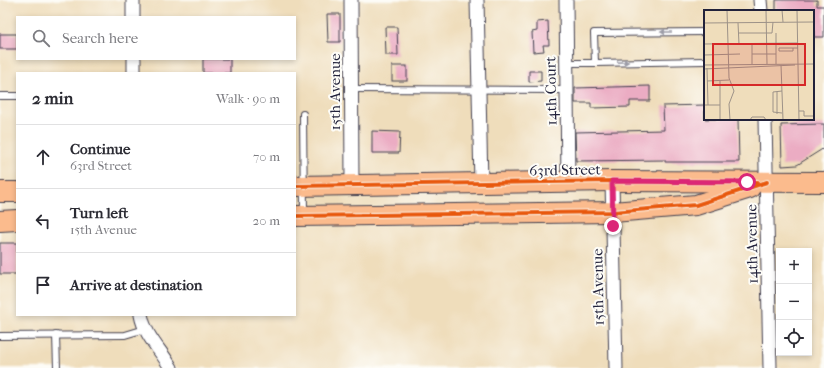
<!DOCTYPE html>
<meta charset="utf-8">
<style>
body{margin:0;font-family:"IM FELL French Canon",serif;background:#f7f7f7;color:#2b2b33}
.controls{position:absolute;right:12px;bottom:12px;display:grid;overflow:hidden;border-radius:0px;box-shadow:0 2px 6px #0003}
.controls button{width:36px;height:36px;display:grid;place-items:center;padding:0;border:0;border-bottom:1px solid #e1e1e2;background:#fff;color:#2b2b33;font:20px sans-serif}
.stop{position:absolute;width:12px;height:12px;margin:-9px;border:3px solid #db2777;border-radius:50%;background:#fff}
.stop.end{background:#db2777;border-color:#fff;box-shadow:0 1px 4px #0008}
.list{margin:0;padding:0;list-style:none}
h2{display:flex;justify-content:space-between;align-items:center;height:52px;margin:0;padding:0 16px;font-size:17px}
h2 small{font-size:13px;font-weight:400;color:#7c7c81}
.list li{display:grid;grid-template-columns:26px 1fr auto;gap:12px;align-items:center;box-sizing:border-box;height:64px;padding:0 16px;border-top:1px solid #e1e1e2}
.list b{display:block;font-size:15px;white-space:nowrap}
.list p{margin:0;font-size:13px;white-space:nowrap;color:#7c7c81}
.list em{font-size:13px;font-style:normal;color:#7c7c81}
.icon{flex:none;width:22px;height:22px;fill:none;stroke:currentColor;stroke-width:2;stroke-linecap:round;stroke-linejoin:round}
.map{position:relative;flex:none;width:824px;height:368px;overflow:hidden}
.search{position:absolute;background:#fff;box-shadow:0 2px 6px #0003;left:16px;top:16px;width:280px;height:44px;display:flex;align-items:center;gap:10px;box-sizing:border-box;padding:0 14px;border-radius:0px;color:#7c7c81;font-size:15px}
.panel{position:absolute;background:#fff;box-shadow:0 2px 6px #0003;left:16px;top:72px;width:280px;height:244px;border-radius:0px}
.map>svg:first-child{display:block}
.building{fill:#ebacc3}
.lines{fill:none;stroke-linecap:round;stroke-linejoin:round}
.service-casing{stroke:#413e4e;stroke-width:8}
.minor-casing{stroke:#413e4e;stroke-width:15}
.primary-casing{stroke:#413e4e;stroke-width:22}
.service{stroke:#fff;stroke-width:6}
.minor{stroke:#fff;stroke-width:13}
.primary{stroke:#fbbb8d;stroke-width:20}
.cycleway-casing{stroke:#fdfcf7;stroke-width:6}
.cycleway{stroke:#e8590c;stroke-width:4}
.oneway{fill:#9c9ca7}
.route{stroke:#db2777;stroke-width:5}
.labels{text-anchor:middle;dominant-baseline:central;stroke-width:4;stroke-linejoin:round;paint-order:stroke}
.street-label{font-size:15px;fill:#22223b;stroke:#fdfcf7}
.inset-road{fill:none;stroke:#9d9288;stroke-width:1}
.view{fill:#d62828;fill-opacity:0.15;stroke:#d62828;stroke-width:2}
.inset-edge{fill:none;stroke:#22223b;stroke-width:2}
</style>
<div class="map">
<svg width="824" height="368" viewBox="0 0 824 368">
<rect width="100%" height="100%" fill="#fdfcf7"/>
<filter id="ink" filterUnits="userSpaceOnUse"><feTurbulence type="fractalNoise" baseFrequency=".025" numOctaves="2"/><feDisplacementMap in="SourceGraphic" scale="8" xChannelSelector="R" yChannelSelector="G"/><feConvolveMatrix kernelMatrix="1 2 1 2 8 2 1 2 1" color-interpolation-filters="sRGB"/></filter>
<filter id="wash" filterUnits="userSpaceOnUse"><feTurbulence type="fractalNoise" baseFrequency=".012" numOctaves="4" result="noise"/><feDisplacementMap in="SourceGraphic" scale="16" xChannelSelector="R" yChannelSelector="G"/><feGaussianBlur stdDeviation="0.9" result="paint"/><feColorMatrix in="noise" values="0 0 0 0 0 0 0 0 0 0 0 0 0 0 0 0 0 1.4 0 .05"/><feComposite in="paint" operator="in"/></filter>
<g filter="url(#wash)">
<rect width="100%" height="100%" fill="#efddbb"/>
<g id="blocks">
<g class="building">
<path d="M776 0H817V6H824V37H814L813 11H776Z"/>
<path d="M327 14H340V42H328Z"/>
<path d="M548 21 549 45H543L544 51 533 52 532 32 537 31V22Z"/>
<path d="M385 27H397L398 55H386Z"/>
<rect x="0" y="34" width="17" height="15"/>
<rect x="203" y="59" width="27" height="14"/>
<rect x="392" y="66" width="15" height="15"/>
<path d="M529 71H541V81L529 82Z"/>
<path d="M650 86V101H630V107L591 108V103H575V88Z"/>
<path d="M705 105V119H738L739 162H665V160L576 161 575 132 664 130 663 106Z"/>
<path d="M824 124V148L797 165 782 166 781 125Z"/>
<path d="M372 131 400 132 399 153H372Z"/>
<rect x="0" y="243" width="17" height="31"/>
</g>
</g>
</g>
<g filter="url(#ink)">
<use href="#blocks" fill-opacity="0" stroke="#413e4e" stroke-width="1"/>
<g class="lines">
<defs>
<g id="service">
<path d="M705 32 594 33 595 63 705 61"/>
<path d="M567 63H595"/>
<path d="M351 89 567 90"/>
<path d="M0 96H17"/>
<path d="M303 114 304 214"/>
<path d="M56 335 57 368"/>
<path d="M0 336 125 335 145 329"/>
</g>
<g id="minor">
<path d="M133 0V17"/>
<path d="M351 0 352 184"/>
<path d="M477 0 481 184"/>
<path d="M566 0 568 182"/>
<path d="M760 0 761 11"/>
<path d="M134 59V73"/>
<path d="M765 119 770 368"/>
<path d="M612 181 616 368"/>
<path d="M141 315C145 336 161 350 171 368"/>
</g>
<g id="primary">
<path d="M295 186 612 181 824 182"/>
<path d="M0 192H17"/>
<path d="M295 216 613 212 696 205 750 188"/>
<path d="M0 221 17 220"/>
</g>
</defs>
<use href="#service" class="service-casing"/>
<use href="#minor" class="minor-casing"/>
<use href="#primary" class="primary-casing"/>
<use href="#service" class="service"/>
<use href="#minor" class="minor"/>
<use href="#primary" class="primary"/>
<defs>
<g id="cycleway">
<path d="M295 186 612 181 757 182"/>
<path d="M295 216 613 212 696 205 767 182"/>
</g>
</defs>
<use href="#cycleway" class="cycleway-casing"/>
<use href="#cycleway" class="cycleway"/>
</g>
<defs><path id="oneway-solid" d="M-6-.8H1V-3.2L6.5 0L1 3.2V.8H-6Z"/></defs>
<g class="oneway">
<use href="#oneway-solid" transform="translate(666 32) rotate(180)"/>
<use href="#oneway-solid" transform="translate(623 62) rotate(-1)"/>
</g>
</g>
<g class="lines" filter="url(#ink)">
<path class="route" d="M613 226 612 181 747 182"/>
</g>
<g class="labels">
<g class="street-label">
<text transform="translate(551 91) rotate(-91)">14th Court</text>
<text transform="translate(335 92) rotate(-90)">15th Avenue</text>
<text transform="translate(565 170) rotate(-1)">63rd Street</text>
<text transform="translate(752 244) rotate(-91)">14th Avenue</text>
<text transform="translate(598 287) rotate(-91)">15th Avenue</text>
</g>
</g>
<g transform="translate(704 10)">
<rect width="110" height="110" fill="#efddbb"/>
<path class="inset-road" d="M23 0 25 68 30 81 25 94 26 110M62 0 63 54M78 0 79 12M93 0 95 110M0 13 109 12M34 13 35 34M35 23H68L69 12M72 23V54M0 34 94 33M48 34V54M89 38V41H75V38H94M48 44H72M0 45 36 44M0 55 110 54M77 55 79 110M3 58 4 95M0 59 91 55M3 71 25 70M16 71V110M78 81 69 82V102L78 103M73 82V104M0 95H16M95 101H100V106H110M46 110 48 107H60L62 110"/>
<path class="view" d="M9 34H101V75H9Z"/>
<rect width="110" height="110" class="inset-edge"/>
</g>
</svg>
<div class="controls">
<button>+</button>
<button>−</button>
<button><svg class="icon" aria-label="locate" viewBox="0 0 24 24"><circle cx="12" cy="12" r="6"/><path d="M12 2v4M12 18v4M2 12h4M18 12h4"/></svg></button>
</div>
<div class="stop" style="left:747px;top:182px"></div>
<div class="stop end" style="left:613px;top:226px"></div>
<div class="search"><svg class="icon" aria-label="search" viewBox="0 0 24 24"><circle cx="10" cy="10" r="6"/><path d="M15 15l6 6"/></svg>Search here</div>
<section class="panel">
<h2>2 min<small>Walk · 90 m</small></h2>
<ul class="list">
<li><svg class="icon" aria-label="ahead" viewBox="0 0 24 24"><path d="M12 20V5M6 11l6-6 6 6"/></svg><div><b>Continue</b><p>63rd Street</p></div><em>70 m</em></li>
<li><svg class="icon" aria-label="left" viewBox="0 0 24 24"><path d="M17 20v-9H6M10 6l-5 5 5 5"/></svg><div><b>Turn left</b><p>15th Avenue</p></div><em>20 m</em></li>
<li><svg class="icon" aria-label="arrive" viewBox="0 0 24 24"><path d="M6 21V4h12l-3 4 3 4H6"/></svg><div><b>Arrive at destination</b></div></li>
</ul>
</section>
</div>
